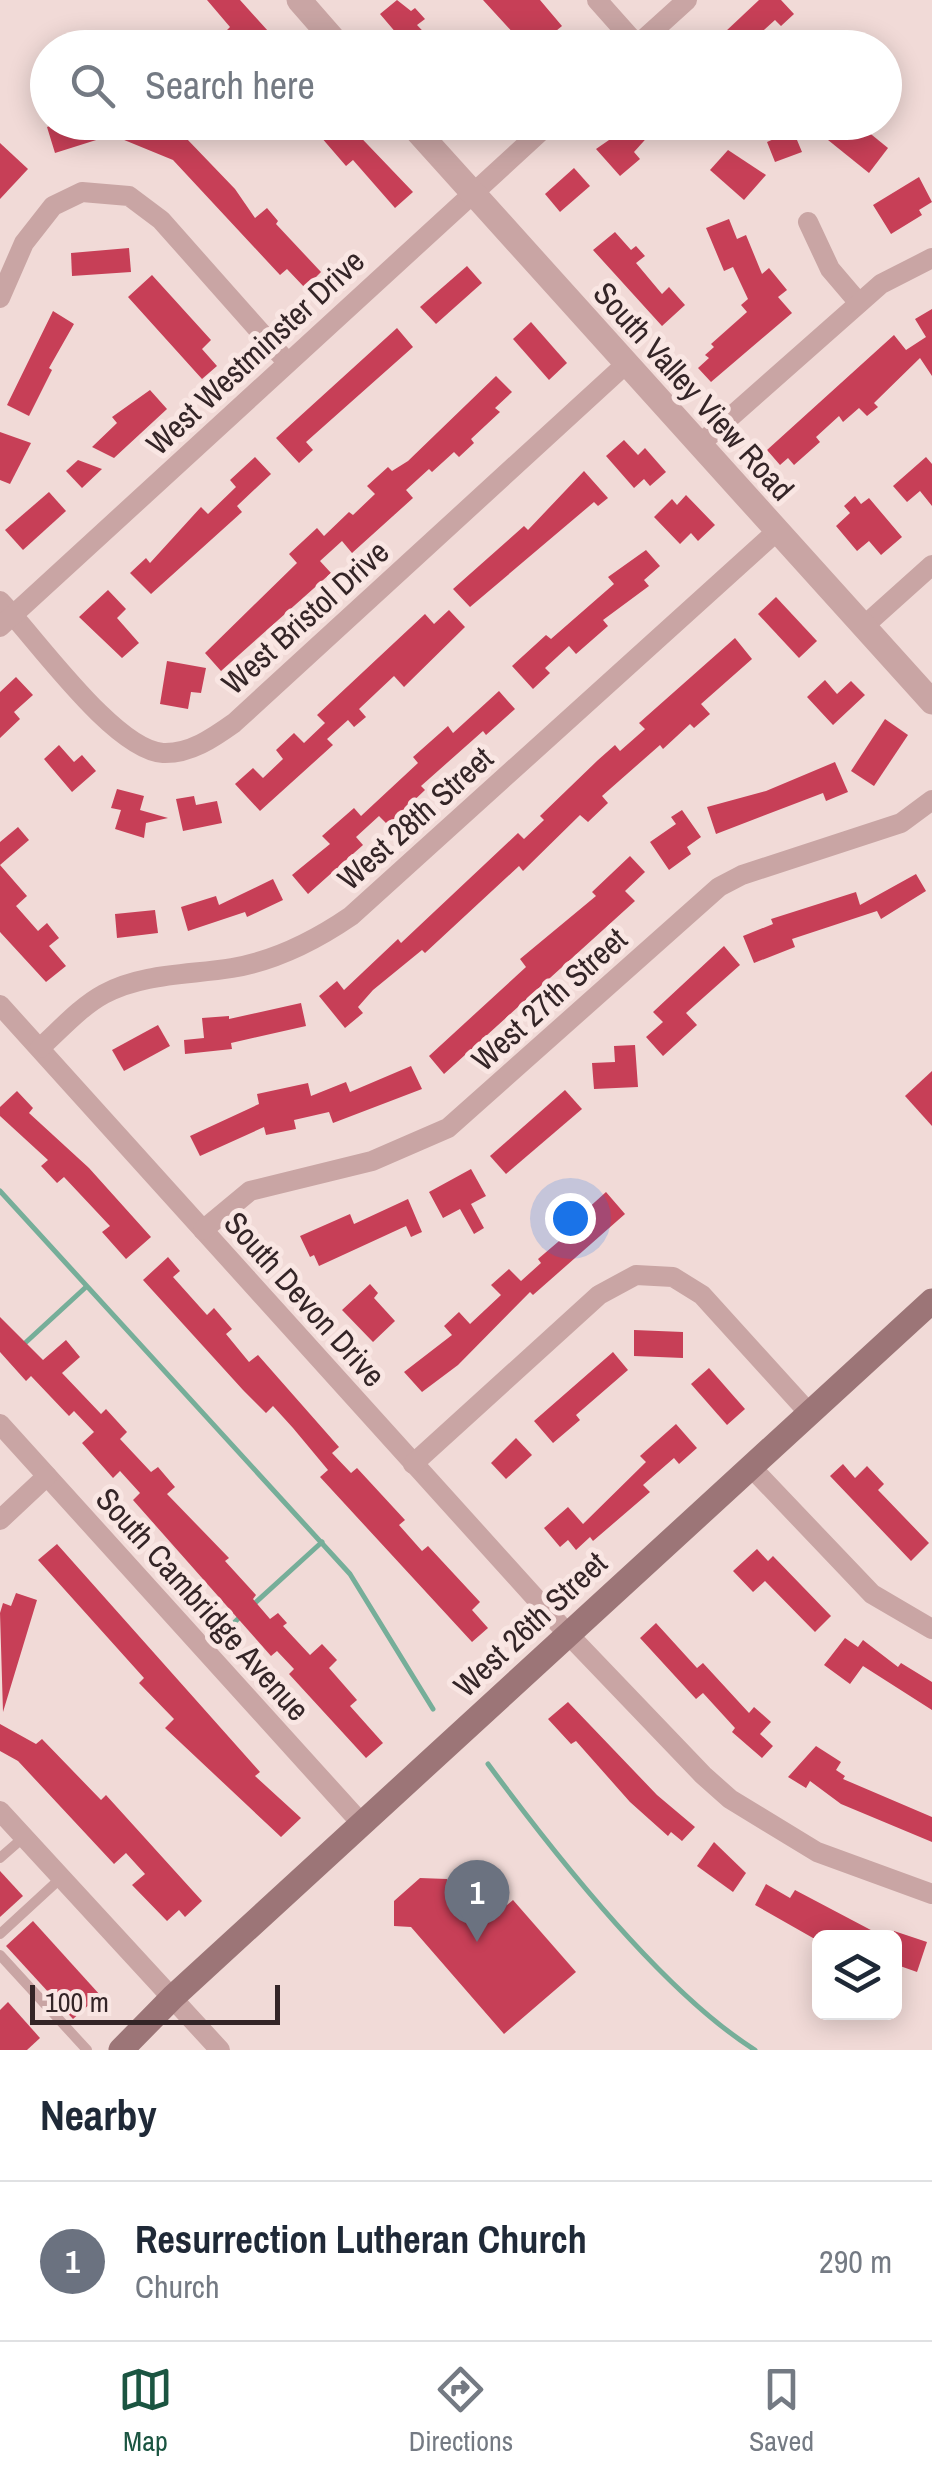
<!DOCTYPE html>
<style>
body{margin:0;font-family:"Archivo Narrow",sans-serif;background:#f2f2f3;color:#1f2937}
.controls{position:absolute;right:30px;bottom:30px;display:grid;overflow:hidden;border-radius:15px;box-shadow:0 5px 25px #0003}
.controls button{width:90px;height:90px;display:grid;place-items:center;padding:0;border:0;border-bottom:2px solid #e0e1e3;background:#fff;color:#1f2937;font:50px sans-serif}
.scale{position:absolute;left:30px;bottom:25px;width:250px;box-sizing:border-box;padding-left:10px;border:5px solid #342527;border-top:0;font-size:28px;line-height:35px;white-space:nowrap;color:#342527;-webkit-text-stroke:8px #f9e6e3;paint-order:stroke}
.you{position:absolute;left:570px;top:1218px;width:35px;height:35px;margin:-25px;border:8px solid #fff;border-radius:50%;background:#1a73e8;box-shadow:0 0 0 15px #1a73e833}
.badge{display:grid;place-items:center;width:65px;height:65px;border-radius:50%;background:#1b5541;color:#fff;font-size:32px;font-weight:700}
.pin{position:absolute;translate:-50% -82px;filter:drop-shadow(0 2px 5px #0008)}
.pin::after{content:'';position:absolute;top:52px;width:35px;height:30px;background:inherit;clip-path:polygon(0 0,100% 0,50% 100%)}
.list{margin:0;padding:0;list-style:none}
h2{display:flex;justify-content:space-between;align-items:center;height:130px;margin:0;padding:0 40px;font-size:42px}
h2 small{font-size:32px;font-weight:400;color:#747a83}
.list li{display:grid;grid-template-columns:65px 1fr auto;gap:30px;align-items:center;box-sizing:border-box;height:160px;padding:0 40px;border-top:2px solid #e0e1e3}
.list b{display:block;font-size:38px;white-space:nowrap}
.list p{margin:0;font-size:32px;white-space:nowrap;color:#747a83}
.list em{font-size:32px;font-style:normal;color:#747a83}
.icon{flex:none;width:55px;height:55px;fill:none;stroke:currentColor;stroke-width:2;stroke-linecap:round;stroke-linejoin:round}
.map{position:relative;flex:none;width:932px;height:2050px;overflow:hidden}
.search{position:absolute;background:#fff;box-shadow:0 5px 25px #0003;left:30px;right:30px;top:30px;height:110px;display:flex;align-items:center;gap:25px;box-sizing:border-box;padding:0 35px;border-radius:55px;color:#747a83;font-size:38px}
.sheet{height:290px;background:#fff}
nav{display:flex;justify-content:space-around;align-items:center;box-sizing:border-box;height:140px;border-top:2px solid #e0e1e3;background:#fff;font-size:28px;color:#747a83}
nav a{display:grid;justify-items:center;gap:5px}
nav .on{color:#1b5541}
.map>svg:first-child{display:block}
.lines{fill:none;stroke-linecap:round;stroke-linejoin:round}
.stream{stroke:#76ae99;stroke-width:5}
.building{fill:#c73f57}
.service{stroke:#c9a5a4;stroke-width:10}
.minor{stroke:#c9a5a4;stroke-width:20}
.tertiary{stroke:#c9a5a4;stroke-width:25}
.secondary{stroke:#9c7577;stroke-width:25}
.labels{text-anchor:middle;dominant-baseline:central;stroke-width:10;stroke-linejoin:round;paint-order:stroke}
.street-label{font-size:32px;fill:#342527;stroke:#f9e6e3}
</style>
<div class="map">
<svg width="932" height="2050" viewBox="0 0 932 2050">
<rect width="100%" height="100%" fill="#f1dad7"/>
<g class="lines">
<g class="stream">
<path d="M0 1191 350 1574 433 1709"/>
<path d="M24 1344 86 1287"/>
<path d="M254 1604 322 1542"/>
<path d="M219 1637 242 1615"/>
<path d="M488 1764C553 1852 663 1992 755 2050"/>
</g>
</g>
<g class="building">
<path d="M207 0H240L268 31 261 37 270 48H238L224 33 230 27Z"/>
<path d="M397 0 411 11 415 8 425 19 417 25 439 48H409L380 14Z"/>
<path d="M483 0H540L562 26 550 36 560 48H527Z"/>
<path d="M759 0H781L794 14 781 26 775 20 744 48H708Z"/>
<path d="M61 122H149L186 138 235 189 255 218 267 208 278 221 276 224 321 272 305 288 287 269 280 275 173 160 112 135 55 153 47 127Z"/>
<path d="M308 122H346L413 192 395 208 353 160 346 166Z"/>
<path d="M635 122H661L634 152 640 159 620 176 596 149Z"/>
<path d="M778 122H814L818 132 797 140 802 152 775 162 767 142 783 135Z"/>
<path d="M842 122H856L888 148 869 173 828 140Z"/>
<path d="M0 143 28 169 0 199Z"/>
<path d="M728 150 766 175 744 200 710 170Z"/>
<path d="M574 168 590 186 560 212 545 194Z"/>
<path d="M919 177 932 202 919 210 922 215 891 234 873 205Z"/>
<path d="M729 219 737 239 746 235 762 274 769 268 787 290 778 297 792 313 711 382 698 368 709 358 705 355 714 347 711 344 747 312 741 305 748 299 733 267 724 271 706 228Z"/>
<path d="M615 232 631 250 636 246 645 256 636 263 662 294 669 287 685 305 662 326 593 250Z"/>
<path d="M129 248 131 272 72 276 71 253Z"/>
<path d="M467 266 482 283 436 324 420 307Z"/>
<path d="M152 275 211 340 202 349 217 366 202 379 128 297Z"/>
<path d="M932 309V376L920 358 874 403 878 407 867 416 859 408 843 422 839 416 816 437 820 442 794 465 788 458 780 465 767 450 894 335 906 350 926 337 915 319Z"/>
<path d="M53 311 74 324 49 368 52 370 29 416 7 405Z"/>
<path d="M531 322 567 363 549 380 513 339Z"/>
<path d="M397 328 413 347 306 442 313 450 299 463 276 438Z"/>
<path d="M496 376 512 392 495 408 500 412 471 439 474 443 459 457 454 452 432 472 429 469 406 490 413 498 352 553 342 541 320 561 331 573 221 671 205 653 297 563 289 554 317 528 324 536 349 512 353 515 375 494 367 486 388 467 392 471 408 461Z"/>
<path d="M150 390 167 409 114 458 92 447 117 423 112 417Z"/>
<path d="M0 432 31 443 10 484 0 480Z"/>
<path d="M624 440 638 455 645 448 666 472 650 486 644 479 634 488 606 456Z"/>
<path d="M255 457 271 474 237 506 242 512 151 594 130 573 146 558 150 563 201 507 208 514 236 487 230 480Z"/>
<path d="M926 457 932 464V506L920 491 907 502 893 486Z"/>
<path d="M78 460 102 469 82 488 66 471Z"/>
<path d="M584 471 608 498 598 506 594 502 470 607 453 589 524 526 528 530Z"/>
<path d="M49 492 66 511 23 550 5 530Z"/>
<path d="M686 495 715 525 698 541 691 533 680 544 654 517 672 499 677 505Z"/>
<path d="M855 496 861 504 869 498 902 537 881 555 869 541 857 551 836 526 850 513 844 506Z"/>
<path d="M646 550 660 566 644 580 649 586 603 620 608 626 576 654 569 646 545 668 550 673 533 689 512 666 546 635 551 639 614 584 608 577Z"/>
<path d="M108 590 126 609 117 618 139 643 122 658 79 617Z"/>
<path d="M776 597 817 641 799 658 758 614Z"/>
<path d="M449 610 465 627 404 687 394 676 359 709 366 717 354 727 348 720 327 739 333 745 260 811 235 784 253 768 263 778 283 759 276 750 294 733 304 743 325 723 317 715 425 614 434 624Z"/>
<path d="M735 638 752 659 701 704 710 714 694 728 690 724 663 749 660 745 602 796 608 803 588 822 580 815 523 871 519 866 425 953 422 950 373 990 358 1007 363 1013 345 1028 319 996 337 981 344 990 398 939 401 943 518 833 524 839 544 820 540 816 598 760 615 745 620 751 645 729 639 723Z"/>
<path d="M167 661 206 668 201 693 191 692 188 709 160 704Z"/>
<path d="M16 677 33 695 14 712 20 719 0 738V692Z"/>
<path d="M825 680 837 694 851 681 865 695 833 725 807 697Z"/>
<path d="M499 691 515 709 486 735 483 731 421 786 425 790 388 825 379 816 356 837 363 845 308 894 292 875 330 844 322 836 354 808 361 816 418 763 413 757 448 726 453 733Z"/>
<path d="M885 719 908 735 874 786 851 771Z"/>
<path d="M59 745 74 762 82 755 96 771 72 792 44 759Z"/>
<path d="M835 762 848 792 826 801 823 793 716 834 707 807 766 791Z"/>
<path d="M117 789 144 796 140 810 168 818 146 823 144 838 115 829 121 810 111 808Z"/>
<path d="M194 796 196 805 217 801 222 823 183 831 176 799Z"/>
<path d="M682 810 701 837 687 847 691 854 669 870 650 842 676 824 671 817Z"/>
<path d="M18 827 29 840 0 865V842Z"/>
<path d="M630 856 645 872 625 891 635 901 444 1074 429 1056 526 967 520 959 596 896 592 892Z"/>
<path d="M0 865 27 896 16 906 38 931 47 923 59 938 49 946 66 966 46 982 0 932Z"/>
<path d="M916 874 926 891 881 919 877 911 792 939 795 947 754 963 743 936 773 924 771 919 856 892 860 905Z"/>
<path d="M273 879 283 900 247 917 245 912 188 931 181 907 216 896 219 905Z"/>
<path d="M155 910 158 933 117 938 115 914Z"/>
<path d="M724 946 740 965 686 1013 697 1025 663 1056 646 1037 663 1022 653 1012Z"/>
<path d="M301 1003 306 1026 231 1043 232 1049 185 1054 184 1040 204 1038 202 1018 229 1016V1019Z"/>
<path d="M158 1025 170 1046 124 1071 112 1050Z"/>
<path d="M635 1045 638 1087 594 1089 592 1063 615 1062 614 1046Z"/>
<path d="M411 1066 422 1089 333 1123 329 1112 294 1120 296 1129 266 1135 264 1127 200 1156 190 1136 259 1104 257 1094 308 1083 311 1096 346 1082 350 1092Z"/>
<path d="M932 1071V1126L905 1096Z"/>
<path d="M565 1090 582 1109 506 1174 490 1156Z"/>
<path d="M17 1091 33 1108 29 1113 89 1168 151 1237 126 1259 102 1232 110 1226 64 1177 57 1183 41 1166 48 1160 0 1116V1107Z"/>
<path d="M471 1169 486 1196 471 1204 484 1228 474 1234 460 1209 443 1218 429 1192Z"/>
<path d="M606 1192 625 1214 533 1295 530 1292 458 1365 422 1392 404 1372 452 1335 444 1326 459 1312 470 1324 501 1295 491 1285 509 1269 521 1281 541 1263 538 1259 579 1224 575 1220Z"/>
<path d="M408 1199 422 1232 411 1237 406 1226 319 1266 314 1255 310 1257 300 1236 350 1214 354 1224Z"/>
<path d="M168 1257 180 1271 173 1277 207 1315 214 1308 232 1329 226 1334 249 1362 258 1355 339 1447 332 1453 351 1473 357 1468 405 1520 399 1525 422 1551 428 1546 480 1602 472 1610 488 1628 472 1642 320 1477 328 1470 293 1428 273 1406 266 1413 243 1390 143 1280Z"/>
<path d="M370 1284 378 1293 374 1298 395 1321 373 1342 342 1310Z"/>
<path d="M0 1317 43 1360 66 1340 80 1357 62 1373 101 1414 106 1409 127 1432 120 1439 151 1472 158 1467 175 1487 167 1494 229 1558 225 1561 256 1595 253 1599 270 1619 278 1613 287 1623 283 1626 310 1655 322 1644 337 1660 329 1668 357 1700 350 1706 383 1743 366 1758 289 1674 294 1669 277 1651 271 1656 133 1500 140 1493 120 1471 113 1478 82 1443 94 1432 74 1411 69 1416 31 1376 26 1381 0 1352Z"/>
<path d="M634 1330 683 1332V1358L634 1356Z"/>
<path d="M613 1352 628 1370 576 1415 580 1420 553 1443 534 1421Z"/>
<path d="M709 1368 745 1409 727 1425 691 1384Z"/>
<path d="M676 1424 697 1448 679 1464 674 1458 643 1485 650 1492 593 1541 590 1537 576 1550 568 1540 560 1547 544 1528 568 1507 583 1524 646 1462 640 1456Z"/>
<path d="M516 1438 532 1455 506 1479 491 1463Z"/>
<path d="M843 1464 855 1478 867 1466 884 1484 878 1490 929 1543 911 1561 830 1476Z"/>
<path d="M57 1544 260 1772 255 1776 301 1818 281 1837 165 1728 174 1719 139 1683 144 1678 38 1560Z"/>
<path d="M757 1549 768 1561 773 1556 831 1616 815 1632 765 1581 753 1592 733 1571Z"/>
<path d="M16 1593 37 1600 3 1712 0 1613 3 1603 11 1606Z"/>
<path d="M656 1623 697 1668 703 1663 749 1713 754 1707 771 1722 760 1734 773 1746 762 1758 732 1732 735 1728 703 1693 696 1699 640 1638Z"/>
<path d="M845 1638 858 1647 863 1640 898 1667 901 1663 932 1682V1710L863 1666 850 1684 824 1665Z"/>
<path d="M568 1702 657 1795 695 1827 682 1841 671 1832 668 1836 630 1802 576 1741 571 1744 548 1719Z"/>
<path d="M0 1724 36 1744 42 1739 101 1800 106 1795 202 1901 185 1917 179 1910 167 1921 132 1885 145 1874 126 1853 114 1864 18 1761 0 1751Z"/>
<path d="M816 1746 841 1762 836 1770 845 1776 843 1779 932 1817V1842L841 1804 810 1781 806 1788 788 1777Z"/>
<path d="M714 1842 746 1873 733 1892 697 1866Z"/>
<path d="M0 1871 23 1896 0 1917Z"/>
<path d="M420 1878 447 1879V1887L462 1888 469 1896 486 1881 507 1905 513 1900 576 1972 504 2034 411 1927 394 1926V1901Z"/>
<path d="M766 1884 790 1898 795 1890 886 1938H846L837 1933 835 1938H813L755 1905Z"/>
<path d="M33 1921 100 1995 73 2019 6 1946Z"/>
<path d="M894 1931 927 1942 917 1972 900 1966 902 1961 894 1959Z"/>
<path d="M8 2002 40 2038 27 2050H0V2010Z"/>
</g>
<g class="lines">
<g class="service">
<path d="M0 1858 24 1837"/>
<path d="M0 1934 62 1877"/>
<path d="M0 1955 87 2050"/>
</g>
<g class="minor">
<path d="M597 0 637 45"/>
<path d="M634 48 687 0"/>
<path d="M808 222 830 269 859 303"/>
<path d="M0 298 24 243 53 206 82 192 129 196 161 220 287 362"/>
<path d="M700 444 881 284 932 258"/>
<path d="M0 601C35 637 114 750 163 753 190 754 213 738 234 723L627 363"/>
<path d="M864 626 932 565"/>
<path d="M0 627 551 122"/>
<path d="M0 1005 567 1633 703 1775 730 1799 817 1852 932 1894"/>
<path d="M40 1048C60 1030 80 1007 104 994 143 973 190 975 232 968 274 961 316 940 351 916L777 531"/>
<path d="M203 1230 250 1191 372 1161 448 1128 719 887 742 875 901 823 932 800"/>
<path d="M0 1424 362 1824"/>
<path d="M413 1464 599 1295 636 1275 673 1277 702 1295 810 1414"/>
<path d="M751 1467 872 1594 932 1629"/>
<path d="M0 1520 47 1476"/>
<path d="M0 1811 220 2050"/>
</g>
<g class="tertiary">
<path d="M299 0 341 48"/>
<path d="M409 122 932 702"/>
</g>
<path class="secondary" d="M121 2050 173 1997 932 1301"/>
</g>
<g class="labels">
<g class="street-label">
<text transform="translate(255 352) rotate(-43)">West Westminster Drive</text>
<text transform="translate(694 391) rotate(48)">South Valley View Road</text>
<text transform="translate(305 617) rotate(-42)">West Bristol Drive</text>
<text transform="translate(415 818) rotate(-42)">West 28th Street</text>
<text transform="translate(549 999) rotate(-42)">West 27th Street</text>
<text transform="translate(305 1299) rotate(48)">South Devon Drive</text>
<text transform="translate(203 1604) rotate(48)">South Cambridge Avenue</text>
<text transform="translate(530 1624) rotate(-43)">West 26th Street</text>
</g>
</g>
</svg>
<div class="controls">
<button><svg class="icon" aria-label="layers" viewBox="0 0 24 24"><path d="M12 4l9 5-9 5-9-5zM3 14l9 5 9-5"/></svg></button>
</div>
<div class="scale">100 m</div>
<div class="you"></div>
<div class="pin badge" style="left:477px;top:1942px;background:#6b7280">1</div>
<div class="search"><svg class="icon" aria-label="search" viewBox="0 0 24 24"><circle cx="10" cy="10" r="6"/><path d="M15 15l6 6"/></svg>Search here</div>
</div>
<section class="sheet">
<h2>Nearby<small></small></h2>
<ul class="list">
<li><span class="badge" style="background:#6b7280">1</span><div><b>Resurrection Lutheran Church</b><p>Church</p></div><em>290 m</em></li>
</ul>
</section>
<nav>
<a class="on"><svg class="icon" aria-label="map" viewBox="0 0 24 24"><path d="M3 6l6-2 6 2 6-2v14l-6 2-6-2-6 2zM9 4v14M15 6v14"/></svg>Map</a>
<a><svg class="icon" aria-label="directions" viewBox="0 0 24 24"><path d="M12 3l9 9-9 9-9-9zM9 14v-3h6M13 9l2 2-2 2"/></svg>Directions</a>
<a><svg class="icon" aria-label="saved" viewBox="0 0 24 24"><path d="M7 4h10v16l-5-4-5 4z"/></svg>Saved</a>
</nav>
